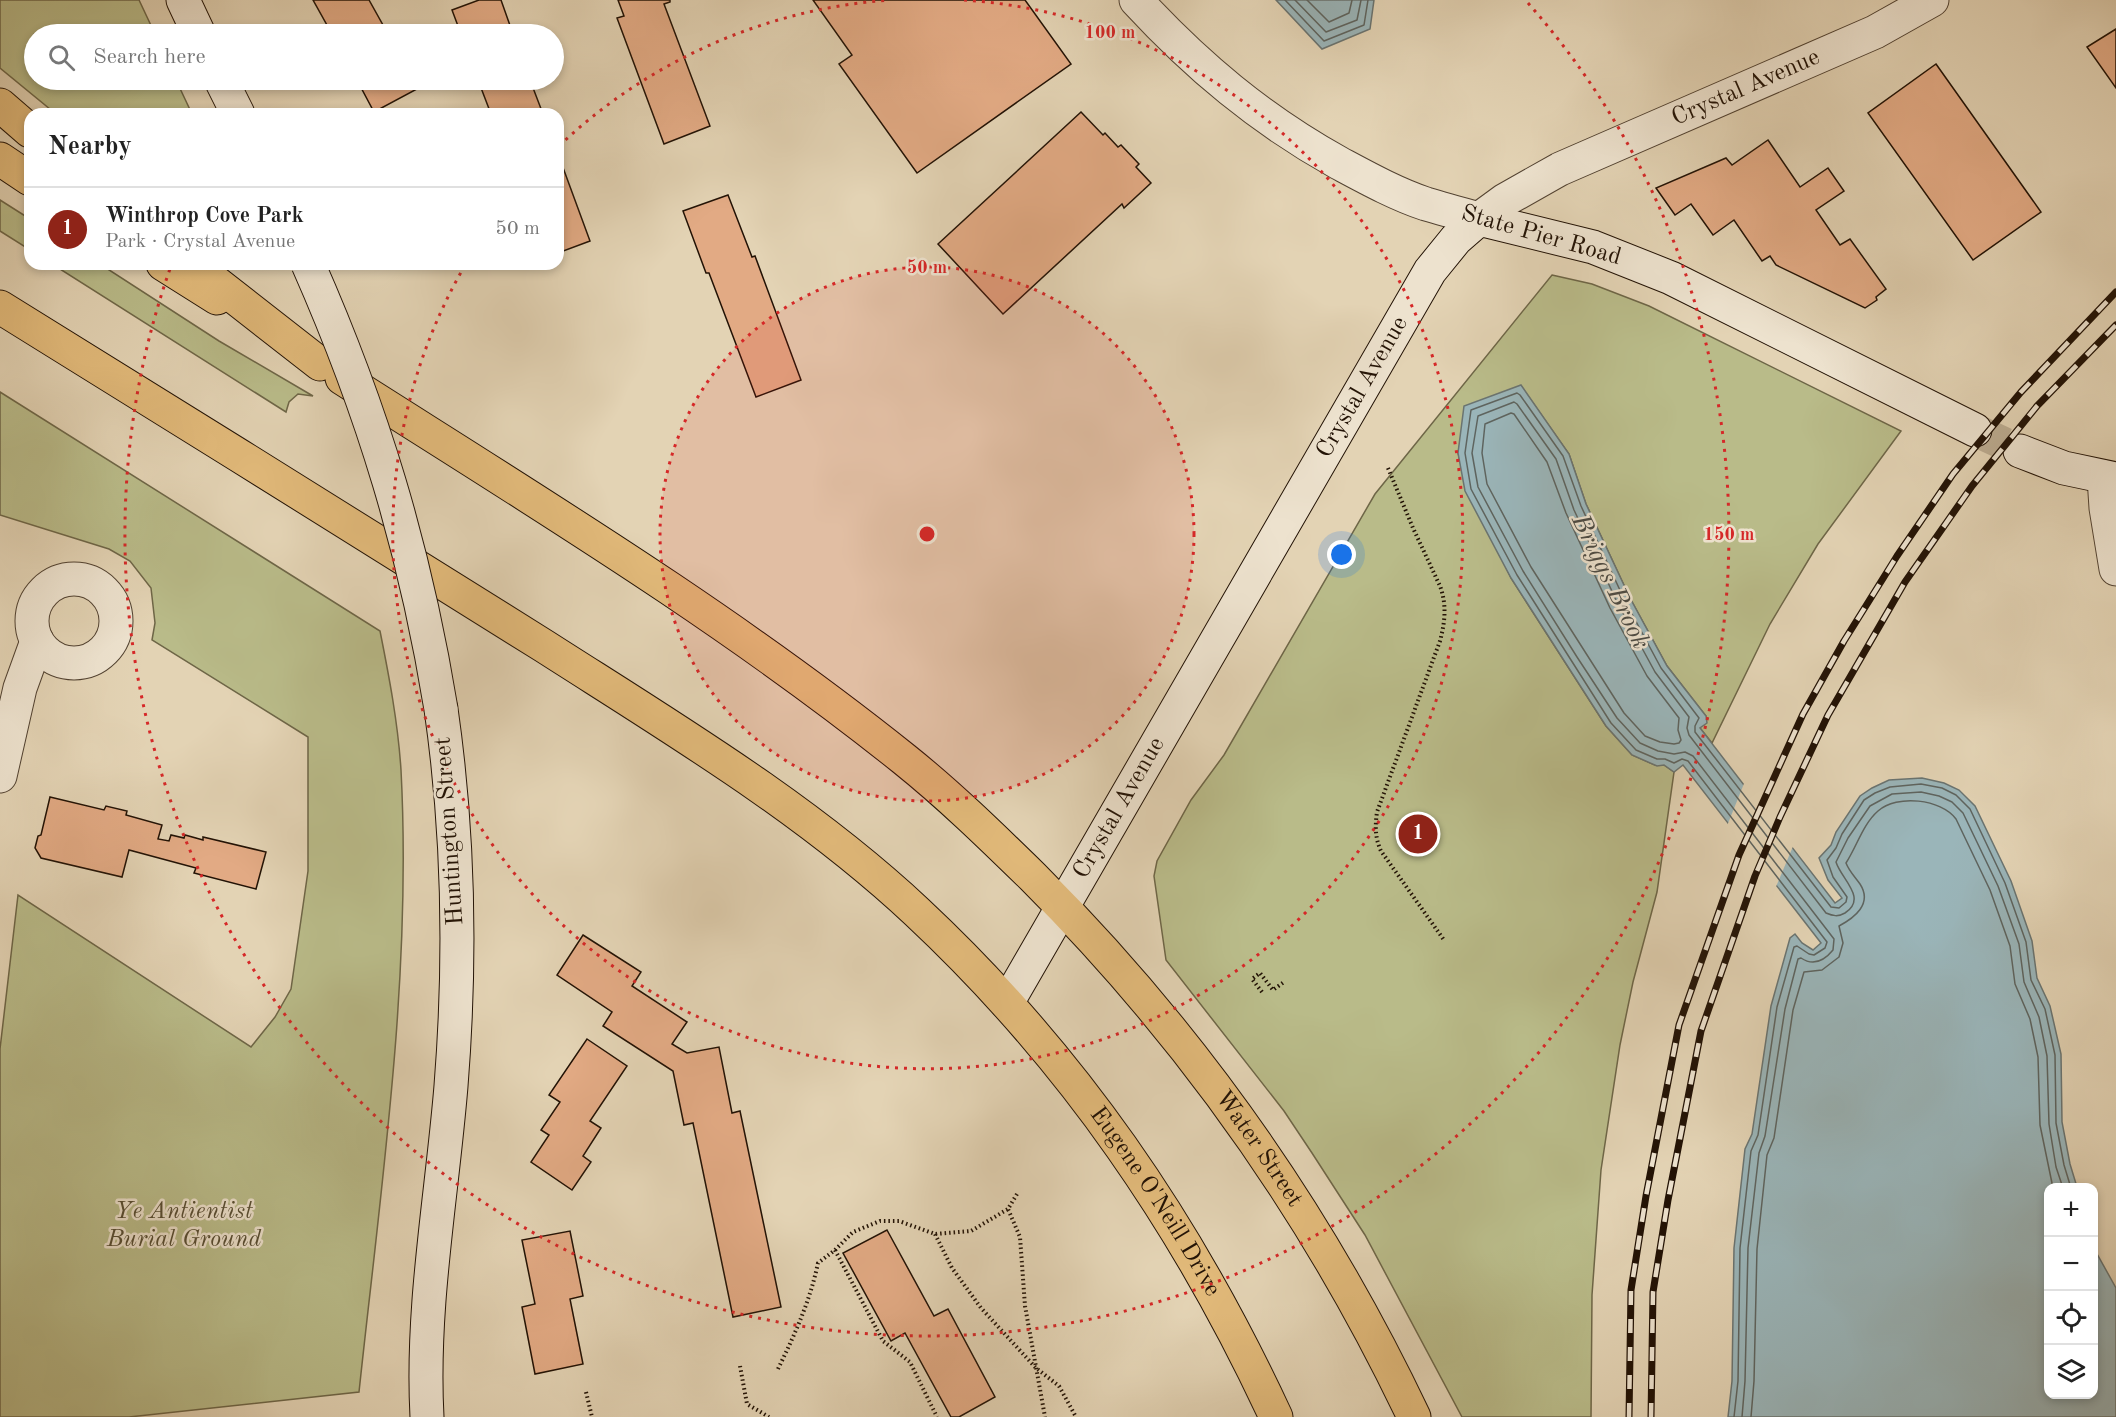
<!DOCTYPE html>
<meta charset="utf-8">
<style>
body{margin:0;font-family:"Old Standard TT",serif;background:#f2f2f2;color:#222}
.controls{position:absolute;right:18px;bottom:18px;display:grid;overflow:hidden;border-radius:12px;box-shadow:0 3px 9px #0003}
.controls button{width:54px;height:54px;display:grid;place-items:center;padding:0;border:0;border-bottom:2px solid #e0e0e0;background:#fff;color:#222;font:30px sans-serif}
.you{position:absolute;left:1342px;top:555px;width:21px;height:21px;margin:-15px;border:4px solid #fff;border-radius:50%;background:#1a73e8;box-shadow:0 0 0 9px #1a73e833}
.badge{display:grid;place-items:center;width:39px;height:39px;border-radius:50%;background:#8f2418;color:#fff;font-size:20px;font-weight:700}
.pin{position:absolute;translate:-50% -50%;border:3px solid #fff;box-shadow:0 2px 6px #0006}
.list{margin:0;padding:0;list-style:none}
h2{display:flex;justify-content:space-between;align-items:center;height:78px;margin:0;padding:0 24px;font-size:26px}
h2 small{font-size:20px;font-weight:400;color:#767676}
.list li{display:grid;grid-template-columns:39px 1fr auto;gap:18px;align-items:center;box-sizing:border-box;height:84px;padding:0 24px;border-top:2px solid #e0e0e0}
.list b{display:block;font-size:22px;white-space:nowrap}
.list p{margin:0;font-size:20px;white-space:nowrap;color:#767676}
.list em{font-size:20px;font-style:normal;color:#767676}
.icon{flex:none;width:33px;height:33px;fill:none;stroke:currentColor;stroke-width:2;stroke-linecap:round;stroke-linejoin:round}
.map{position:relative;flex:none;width:2116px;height:1417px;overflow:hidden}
.search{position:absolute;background:#fff;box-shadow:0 3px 9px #0003;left:24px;top:24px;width:540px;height:66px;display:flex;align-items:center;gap:15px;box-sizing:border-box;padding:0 21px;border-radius:33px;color:#767676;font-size:22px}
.panel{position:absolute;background:#fff;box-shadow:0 3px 9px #0003;left:24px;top:108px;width:540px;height:162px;border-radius:18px}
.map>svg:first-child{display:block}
.green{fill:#b9bb89;stroke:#6e6647;stroke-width:1.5}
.water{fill:#9ab5b9;stroke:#6a7471;stroke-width:1.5}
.pier{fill:#e3d3b4}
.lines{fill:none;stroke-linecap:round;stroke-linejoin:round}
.shore{stroke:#5e645f;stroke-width:1.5}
.building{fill:#e2aa84;stroke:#221205;stroke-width:1.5}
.secondary-tunnel{stroke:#bcac91;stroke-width:33;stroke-dasharray:33 16;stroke-linecap:butt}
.street-casing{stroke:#524231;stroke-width:35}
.secondary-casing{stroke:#221205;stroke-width:35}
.primary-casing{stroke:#221205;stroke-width:35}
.highway-casing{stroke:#221205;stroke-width:35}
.path{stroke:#221205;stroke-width:4;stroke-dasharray:1.5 3;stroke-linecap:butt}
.street{stroke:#ede2ce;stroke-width:33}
.secondary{stroke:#ede2ce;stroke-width:33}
.primary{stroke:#e2ba7a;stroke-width:33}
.highway{stroke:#e2ba7a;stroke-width:33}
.rail-casing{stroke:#221205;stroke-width:7}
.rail{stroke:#ede2ce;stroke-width:4.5;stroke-dasharray:14;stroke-linecap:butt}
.secondary-bridge-casing{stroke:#221205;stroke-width:35;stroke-linecap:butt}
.secondary-bridge{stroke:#ede2ce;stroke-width:33}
.ring{fill:none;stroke:#d62828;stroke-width:3;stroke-dasharray:3 6}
.labels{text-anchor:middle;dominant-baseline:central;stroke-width:5;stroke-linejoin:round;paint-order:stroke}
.street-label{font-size:24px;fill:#221205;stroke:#ede2ce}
.park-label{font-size:24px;font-style:italic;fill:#574d33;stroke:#ede2ce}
.water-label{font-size:26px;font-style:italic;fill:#4c4b44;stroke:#ede2ce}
.centre{fill:#d62828;stroke:#ede2ce;stroke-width:3}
.ring-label{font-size:18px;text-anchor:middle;font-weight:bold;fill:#d62828;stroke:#ede2ce;stroke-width:5;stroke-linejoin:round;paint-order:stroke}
</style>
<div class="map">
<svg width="2116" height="1417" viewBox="0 0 2116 1417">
<rect width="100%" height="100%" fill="#e3d3b4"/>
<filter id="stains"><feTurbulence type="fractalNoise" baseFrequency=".00333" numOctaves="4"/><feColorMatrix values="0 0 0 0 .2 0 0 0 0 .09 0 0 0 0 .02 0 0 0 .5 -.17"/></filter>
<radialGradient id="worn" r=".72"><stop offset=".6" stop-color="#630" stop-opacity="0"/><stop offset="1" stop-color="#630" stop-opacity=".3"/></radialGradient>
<g class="green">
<path d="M0 0H139L155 34H34V80H176L192 114H56L0 68Z"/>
<path d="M0 200 30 219V250L0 231Z"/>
<path d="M52 264H100L219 341 313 396 298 394 289 402 286 412Z"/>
<path d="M1552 275 1592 284 1649 306 1901 431 1818 544 1770 624 1712 743 1700 728 1706 716 1667 666 1630 598 1586 504 1569 454 1521 386 1461 439 1458 453 1463 472 1511 578 1606 726 1632 755 1655 765H1664L1674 772 1657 892 1633 982 1620 1045 1601 1170 1592 1295 1591 1417H1462L1365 1235 1312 1153 1284 1111 1166 960 1154 876 1157 861 1191 800 1224 755 1375 494Z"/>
<path d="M0 392 380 631C389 676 398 723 401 770 412 977 381 1186 359 1392L129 1417H0V1049L18 895 251 1047 275 1017 291 989 308 871V737L152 640 155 623 151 588 130 561 109 549 0 515Z"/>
</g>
<g class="water">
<path d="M1276 0H1374L1370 29 1322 49Z"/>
<path d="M1521 385 1569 454 1586 504 1630 598 1667 666 1706 716 1707 723 1700 728 1835 903 1842 898 1828 880 1819 858 1831 845 1836 832 1860 796 1872 788 1889 780 1922 778 1944 783 1959 790 1975 806 2011 881 2032 941 2037 978 2050 1006 2061 1054 2062 1122 2070 1164 2077 1187 2048 1188V1394H2094V1243L2096 1252 2116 1288V1417H1728L1732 1381 1734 1248 1745 1149 1752 1134 1771 1006 1790 938 1795 934 1802 943 1813 950 1821 943 1683 765 1674 772 1664 765 1657 766 1632 755 1606 726 1511 578 1465 491 1458 453 1464 406Z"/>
</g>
<path class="pier" d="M1745 781 1794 844 1775 889 1727 826Z"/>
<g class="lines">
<g class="shore">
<path d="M1285 0 1324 41 1364 25 1368 0"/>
<path d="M1295 0 1326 32 1357 20 1361 0"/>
<path d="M1307 0 1329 22 1349 13 1352 0"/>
<path d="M1511 413 1514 414 1547 462 1566 513 1610 608 1647 676 1679 718 1678 730 1681 740 1679 743 1674 744 1660 742 1645 736 1624 713 1531 567 1487 484 1482 453 1485 424Z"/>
<path d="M1734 1417 1738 1381 1740 1248 1751 1151 1758 1135 1777 1007 1794 947 1797 946 1809 954 1814 955 1825 948 1827 942 1688 761 1682 759 1674 763 1665 759H1657L1636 750 1611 723 1517 575 1471 489 1465 453 1471 410 1517 393 1520 395 1563 456 1581 506 1625 601 1661 668 1699 718 1695 726V732L1831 907 1839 908 1846 902 1847 897 1833 877 1827 860 1836 848 1842 834 1864 800 1875 793 1890 787 1921 784 1942 788 1956 795 1970 809 2005 883 2026 942 2031 980 2045 1009 2055 1055 2056 1123 2064 1165 2071 1188"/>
<path d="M1742 1417 1745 1381 1748 1248 1759 1153 1765 1136 1785 1009 1798 959 1801 958C1813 966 1824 961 1833 950L1834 939 1693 756 1685 752 1674 754 1658 751 1640 743 1617 718 1577 657 1523 571 1478 487 1472 453 1478 416 1514 402 1517 404 1556 459 1574 510 1618 604 1655 672 1689 717 1687 728 1689 735 1826 913C1833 916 1838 917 1845 913 1868 898 1841 879 1836 862L1848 838 1870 806 1892 794 1921 792 1939 796 1952 802 1963 813 1998 886 2019 944 2024 982 2039 1017 2047 1056 2049 1124 2056 1167 2063 1188"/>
<path d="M1751 1417 1754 1381 1757 1249 1767 1155 1774 1138 1793 1010 1804 972 1822 970 1839 957 1843 943 1839 926C1854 918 1873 904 1860 884 1855 877 1849 871 1846 863 1857 846 1863 824 1878 811 1897 794 1941 799 1956 819L1990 890 2010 946 2015 984 2030 1019 2038 1057 2040 1125 2053 1188"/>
</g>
</g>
<g class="building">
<path d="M313 0H369L388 34H332Z"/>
<path d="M479 0H501L513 34H461L452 10Z"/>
<path d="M618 0H670V2L664 4 710 126 664 144 617 18 624 16Z"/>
<path d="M813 0H1025L1071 64 917 173 839 64 852 55Z"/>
<path d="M2116 29V88L2087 47Z"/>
<path d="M1936 64 2041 212 1973 260 1868 113Z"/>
<path d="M357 80H412L417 89 374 112Z"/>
<path d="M478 80H530L543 114H491Z"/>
<path d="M1081 112 1103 135 1105 133 1118 147 1121 145 1139 164 1136 167 1151 183 1124 208 1122 204 1003 314 938 244Z"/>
<path d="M1768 140 1800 187 1828 168 1844 191 1816 210 1840 245 1850 239 1886 289 1876 297 1877 300 1865 308 1776 265 1770 256 1762 261 1734 220 1713 235 1691 204 1675 215 1656 188 1726 158 1732 165Z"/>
<path d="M558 154 590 241 558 253Z"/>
<path d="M728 195 752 257 755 256 801 380 756 397 709 273H706L683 211Z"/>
<path d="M50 797 104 810 106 806 127 811 126 815 162 825 158 839 169 841 171 835 184 838 185 835 203 840V837L266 852 256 889 194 873 196 868 129 850 122 877 41 858 35 848 38 836 41 835Z"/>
<path d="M583 935 641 972 632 986 687 1022 672 1044 687 1053 719 1047 732 1113 740 1111 781 1307 733 1317 693 1123 684 1125 673 1071 603 1026 612 1012 557 975Z"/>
<path d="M587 1039 627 1066 590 1121 601 1128 583 1156 591 1162 572 1190 531 1162 549 1135 541 1130 560 1102 549 1095Z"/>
<path d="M887 1230 934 1316 948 1309 995 1397 959 1417H951L905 1333 891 1341 843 1253Z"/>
<path d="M570 1231 583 1296 570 1299 583 1364 535 1374 522 1307 535 1304 522 1240Z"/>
</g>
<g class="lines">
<path class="secondary-tunnel" d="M1975 430 2020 451"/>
<defs>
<g id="street">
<path id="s1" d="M1136 0C1197 66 1260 119 1339 163 1367 178 1396 194 1426 204 1443 209 1461 214 1479 219L1505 200 1560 169 1875 32 1932 0"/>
<path d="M2104 477 2106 508 2116 569"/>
<circle cx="74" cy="621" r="42"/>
<path d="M0 776 20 688 37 641"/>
</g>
<g id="secondary">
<path d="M183 0 199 34"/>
<path d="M221 80 238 114"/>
<path d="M2020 451 2064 468 2116 479"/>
<path id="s2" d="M1007 1003 1430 271 1456 239 1479 219 1593 247 1671 278 1975 430"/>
<path d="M427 1417C421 1306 442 1196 451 1086 461 960 459 834 441 709"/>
</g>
<g id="primary">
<path d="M0 159 30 179"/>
<path d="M163 264 217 298"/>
<path id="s3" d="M0 307C181 420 364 532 544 646 672 728 806 808 917 912 1072 1057 1187 1225 1276 1417"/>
<path id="s4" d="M342 378C532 499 727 617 904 759 949 795 991 836 1033 877 1190 1034 1319 1217 1414 1417"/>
</g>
<g id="highway">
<path d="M0 105 30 131"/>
<path d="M192 264 320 364"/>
</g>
</defs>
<use href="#street" class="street-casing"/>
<use href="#secondary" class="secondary-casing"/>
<use href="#primary" class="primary-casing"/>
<use href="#highway" class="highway-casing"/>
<g class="path">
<path d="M1388 468 1413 528 1440 586C1447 605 1445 622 1440 641L1377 812C1375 826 1375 838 1381 851L1444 940"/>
<path d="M1262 992 1252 979 1260 973 1273 990 1284 982"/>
<path d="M1017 1194 1008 1209 1020 1237 1025 1306 1045 1417"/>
<path d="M935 1234 952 1268 981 1308 1036 1368 1059 1386 1076 1417"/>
<path d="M835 1250 883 1341 910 1362 937 1417"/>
<path d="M740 1366 747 1404 769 1417"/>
<path d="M778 1369C795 1334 810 1301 818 1263L835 1250 853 1232 880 1221H899L935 1234 971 1231 1008 1209"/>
<path d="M586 1392 592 1417"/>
</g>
<use href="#street" class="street"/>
<use href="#secondary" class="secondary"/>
<use href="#primary" class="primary"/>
<use href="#highway" class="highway"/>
<defs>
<g id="rail">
<path d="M1629 1417 1631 1290 1646 1196 1679 1025 1739 855 1803 714 1844 641 1897 556 1953 474 2021 392 2116 292"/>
<path d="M1651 1417 1653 1292 1668 1200 1701 1031 1755 876 1780 817 1828 715 1905 582 1972 486 2037 406 2116 325"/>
</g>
</defs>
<use href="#rail" class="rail-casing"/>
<use href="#rail" class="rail"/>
<defs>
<path id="secondary-bridge" d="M308 264C373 411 415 550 441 709"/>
</defs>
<use href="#secondary-bridge" class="secondary-bridge-casing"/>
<use href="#secondary-bridge" class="secondary-bridge"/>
</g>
<circle cx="927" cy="534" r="267" fill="#d62828" fill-opacity=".12"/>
<g class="ring">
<circle cx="927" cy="534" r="267"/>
<path d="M559 146A535 535 0 0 1 890 0M964 0A535 535 0 1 1 464 267"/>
<path d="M1528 3A802 802 0 1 1 171 266"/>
</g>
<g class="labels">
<g class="street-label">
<text stroke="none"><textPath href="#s1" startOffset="711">Crystal Avenue</textPath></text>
<text transform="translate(1541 236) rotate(16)">State Pier Road</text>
<text stroke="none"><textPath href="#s2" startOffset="711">Crystal Avenue</textPath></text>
<text stroke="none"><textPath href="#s2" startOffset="225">Crystal Avenue</textPath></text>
<text transform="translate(450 831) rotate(-94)">Huntington Street</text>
<text stroke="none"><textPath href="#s4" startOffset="1208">Water Street</textPath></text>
<text stroke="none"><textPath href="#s3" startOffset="1476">Eugene O'Neill Drive</textPath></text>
</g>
<g class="park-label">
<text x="184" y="1212">Ye Antientist<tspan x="184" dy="28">Burial Ground</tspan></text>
</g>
<g class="water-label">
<text transform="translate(1610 582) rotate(64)">Briggs Brook</text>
</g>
</g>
<circle cx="927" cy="534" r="9" class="centre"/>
<g class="ring-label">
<text x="1110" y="38">100 m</text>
<text x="927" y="273">50 m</text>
<text x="1729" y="540">150 m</text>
</g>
<rect width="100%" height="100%" filter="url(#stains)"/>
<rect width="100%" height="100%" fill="url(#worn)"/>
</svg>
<div class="controls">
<button>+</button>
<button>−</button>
<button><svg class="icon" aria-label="locate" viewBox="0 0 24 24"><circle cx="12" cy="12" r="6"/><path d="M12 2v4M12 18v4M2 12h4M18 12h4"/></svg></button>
<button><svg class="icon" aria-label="layers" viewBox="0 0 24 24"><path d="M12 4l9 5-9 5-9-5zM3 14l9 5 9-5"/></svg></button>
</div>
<div class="you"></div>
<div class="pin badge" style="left:1418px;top:834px">1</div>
<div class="search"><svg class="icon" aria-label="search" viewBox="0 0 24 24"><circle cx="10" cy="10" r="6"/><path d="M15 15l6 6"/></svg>Search here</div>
<section class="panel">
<h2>Nearby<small></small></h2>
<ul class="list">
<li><span class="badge">1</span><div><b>Winthrop Cove Park</b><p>Park · Crystal Avenue</p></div><em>50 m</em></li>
</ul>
</section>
</div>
